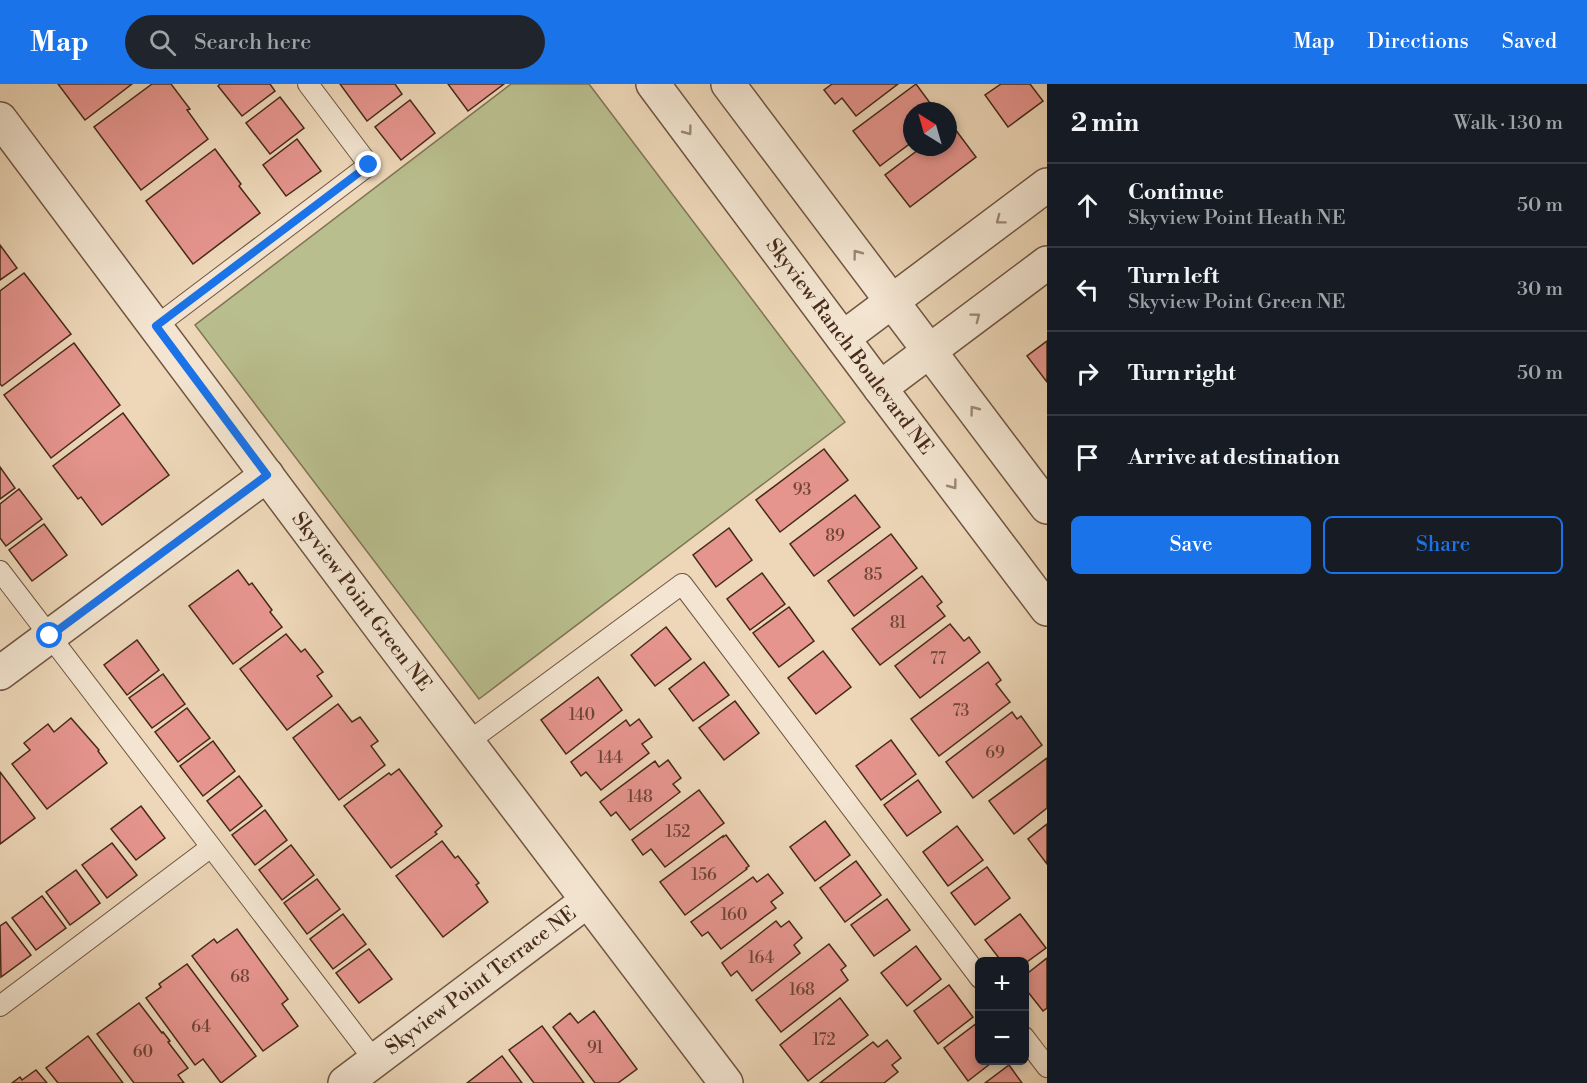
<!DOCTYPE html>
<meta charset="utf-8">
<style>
body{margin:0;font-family:"Libre Bodoni",serif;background:#20242c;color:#f1f3f6}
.controls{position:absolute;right:18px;bottom:18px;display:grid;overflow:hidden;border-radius:9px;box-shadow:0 3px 9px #0003}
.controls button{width:54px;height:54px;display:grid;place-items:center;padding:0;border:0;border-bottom:2px solid #363941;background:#171b24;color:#f1f3f6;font:30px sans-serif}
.compass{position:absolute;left:903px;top:18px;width:54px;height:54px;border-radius:50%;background:#171b24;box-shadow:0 3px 9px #0003;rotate:323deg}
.stop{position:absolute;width:18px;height:18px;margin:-14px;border:4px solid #1a73e8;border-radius:50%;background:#fff}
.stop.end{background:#1a73e8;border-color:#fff;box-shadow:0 2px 6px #0008}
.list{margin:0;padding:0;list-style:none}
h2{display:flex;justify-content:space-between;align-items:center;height:78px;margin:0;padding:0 24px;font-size:26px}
h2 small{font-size:20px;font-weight:400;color:#9ea1a6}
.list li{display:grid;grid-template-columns:39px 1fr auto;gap:18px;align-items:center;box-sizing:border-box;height:84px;padding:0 24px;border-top:2px solid #363941}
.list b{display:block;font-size:22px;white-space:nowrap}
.list p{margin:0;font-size:20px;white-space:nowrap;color:#9ea1a6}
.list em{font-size:20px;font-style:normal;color:#9ea1a6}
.actions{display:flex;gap:12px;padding:18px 24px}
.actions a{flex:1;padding:14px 0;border:2px solid #1a73e8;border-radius:9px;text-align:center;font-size:21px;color:#1a73e8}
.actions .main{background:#1a73e8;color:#fff}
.icon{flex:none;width:33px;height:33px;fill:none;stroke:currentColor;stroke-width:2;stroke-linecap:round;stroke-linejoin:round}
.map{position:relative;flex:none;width:1047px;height:999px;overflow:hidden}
header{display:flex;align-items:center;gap:36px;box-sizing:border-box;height:84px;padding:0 30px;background:#1a73e8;color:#fff}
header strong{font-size:28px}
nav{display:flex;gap:33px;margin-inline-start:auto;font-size:21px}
.search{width:420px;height:54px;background:#20242c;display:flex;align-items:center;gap:15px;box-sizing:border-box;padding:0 21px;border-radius:33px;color:#9ea1a6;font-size:22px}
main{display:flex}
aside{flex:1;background:#171b24}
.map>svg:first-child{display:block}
.green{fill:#b9be8e;stroke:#807454;stroke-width:1.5}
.building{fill:#e6958e;stroke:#462a1a;stroke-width:1.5}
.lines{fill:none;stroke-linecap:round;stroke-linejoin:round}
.service-casing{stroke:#705542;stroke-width:22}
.minor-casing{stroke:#705542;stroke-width:36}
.tertiary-casing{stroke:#705542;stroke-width:36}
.service{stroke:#f3e5d1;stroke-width:20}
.minor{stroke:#f3e5d1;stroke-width:33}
.tertiary{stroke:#f3e5d1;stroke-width:33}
.oneway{stroke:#9c8876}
.route{stroke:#1a73e8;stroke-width:8}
.labels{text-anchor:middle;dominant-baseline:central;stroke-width:4.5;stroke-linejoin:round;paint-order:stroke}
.number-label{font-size:16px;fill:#6e4537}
.street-label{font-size:20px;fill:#462a1a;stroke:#f3e5d1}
</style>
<header>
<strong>Map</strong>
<div class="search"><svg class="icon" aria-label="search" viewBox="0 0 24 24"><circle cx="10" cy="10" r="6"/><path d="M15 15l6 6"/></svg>Search here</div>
<nav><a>Map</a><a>Directions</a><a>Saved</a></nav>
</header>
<main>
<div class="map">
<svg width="1047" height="999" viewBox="0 0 1047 999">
<rect width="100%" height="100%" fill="#edd7b8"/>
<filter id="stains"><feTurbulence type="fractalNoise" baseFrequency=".00333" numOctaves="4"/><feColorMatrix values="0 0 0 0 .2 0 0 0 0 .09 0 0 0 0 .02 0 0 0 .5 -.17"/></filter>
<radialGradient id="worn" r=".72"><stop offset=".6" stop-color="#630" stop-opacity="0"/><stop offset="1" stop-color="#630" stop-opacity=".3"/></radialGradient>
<path class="green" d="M511 0H589L845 338 479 615 195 241Z"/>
<g class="building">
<path d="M58 0H132L85 36Z"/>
<path d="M152 0H171L190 25 187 26 208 55 141 106 94 43Z"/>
<path d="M220 0H270L275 7 242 32 218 2Z"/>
<path d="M340 0H395L402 10 367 37Z"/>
<path d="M448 0H504L468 27Z"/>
<path d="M832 0H898L856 32 842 14 835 20 824 6Z"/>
<path d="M916 0 936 27H912V58L880 82 853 47Z"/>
<path d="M1001 0H1030L1043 17 1008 43 985 11Z"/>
<path d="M280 13 304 44 270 70 246 39Z"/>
<path d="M410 16 435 49 401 76 375 43Z"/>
<path d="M952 41 976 73 910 123 885 91 922 63H948V44Z"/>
<path d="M297 55 321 87 286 112 263 81Z"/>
<path d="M215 65 241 100 239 102 260 129 193 180 146 117Z"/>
<path d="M0 161 17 184 0 196Z"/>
<path d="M24 189 71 250 2 302 0 300V207Z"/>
<path d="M1047 257V298L1027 272Z"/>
<path d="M74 259 120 321 51 374 4 311Z"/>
<path d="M123 329 169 391 102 441 81 413 78 415 53 382Z"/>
<path d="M824 365 848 396 780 448 756 416Z"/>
<path d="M0 383 15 404 0 415Z"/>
<path d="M19 405 42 435 6 462 0 454V420Z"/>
<path d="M855 411 880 443 814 492 790 460Z"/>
<path d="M44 440 67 471 32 497 9 466Z"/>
<path d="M729 444 752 476 716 503 693 471Z"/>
<path d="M891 450 917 484 854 532 828 497Z"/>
<path d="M238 486 249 501 252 499 272 526 270 528 282 543 233 580 189 522Z"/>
<path d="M762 489 785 520 750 546 727 515Z"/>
<path d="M922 492 942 518 937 522 945 532 880 581 852 545Z"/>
<path d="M789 523 814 557 779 583 753 549Z"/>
<path d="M950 540 964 557 969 553 980 568 920 614 895 582Z"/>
<path d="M666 543 691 575 655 602 631 571Z"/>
<path d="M286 550 301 568 305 565 323 588 317 592 332 612 287 646 240 585Z"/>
<path d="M137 556 159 586 127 611 104 581Z"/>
<path d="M823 567 851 603 816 630 788 594Z"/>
<path d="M704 578 729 611 693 637 669 605Z"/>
<path d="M988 578 1001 596 996 600 1010 618 939 672 911 635Z"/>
<path d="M163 590 185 620 152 644 129 614Z"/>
<path d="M598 593 622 626 566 670 541 636Z"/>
<path d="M735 617 759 649 724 676 699 644Z"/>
<path d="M338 620 352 638 360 633 378 657 371 662 385 681 339 716 293 654Z"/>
<path d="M187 624 210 654 178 678 155 648Z"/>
<path d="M1012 628 1017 635 1021 632 1042 661 973 714 946 678Z"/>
<path d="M71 634 99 666 98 667 107 679 47 725 12 680 30 666 24 659 48 640 54 648Z"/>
<path d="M639 635 652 653 642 660 649 669 601 706 586 688 581 692 571 678 626 636 630 642Z"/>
<path d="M891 656 916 690 881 716 856 682Z"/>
<path d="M213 657 235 687 203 712 180 682Z"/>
<path d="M1047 674V724L1014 750 989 717Z"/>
<path d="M668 676 681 694 673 700 680 708 630 746 616 728 611 732 600 718 655 677 659 683Z"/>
<path d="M399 685 442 742 435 748 437 750 391 784 344 722 389 689 391 691Z"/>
<path d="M0 688 35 734 0 760Z"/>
<path d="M239 692 262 722 230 747 207 717Z"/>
<path d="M918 696 941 728 907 752 884 721Z"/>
<path d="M699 706 724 739 665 783 651 765 643 771 632 756Z"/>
<path d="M141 722 165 754 136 776 111 745Z"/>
<path d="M265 726 287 756 255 781 232 751Z"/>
<path d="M825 737 850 771 815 797 790 763Z"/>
<path d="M1047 740V780L1028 755Z"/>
<path d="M957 742 983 776 948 802 923 768Z"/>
<path d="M726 751 749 782 746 784 747 785 685 831 660 798 723 752V753Z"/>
<path d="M442 757 455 774 458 772 479 799 476 801 488 818 443 853 396 792Z"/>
<path d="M112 759 137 791 107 814 82 781Z"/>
<path d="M291 761 314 791 282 816 259 786Z"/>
<path d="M856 777 881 811 845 838 820 804Z"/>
<path d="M987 783 1010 814 975 841 951 809Z"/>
<path d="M76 786 100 819 70 841 46 808Z"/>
<path d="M768 790 783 809 771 818 776 824 721 865 708 848 702 852 691 838 753 793 757 798Z"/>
<path d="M317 795 340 825 307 850 284 819Z"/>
<path d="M42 812 66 844 36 866 12 834Z"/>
<path d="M887 815 910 846 874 872 851 841Z"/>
<path d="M343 830 366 860 333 885 310 855Z"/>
<path d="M1020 830 1046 864 1024 880V878H1002L985 856Z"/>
<path d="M776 837 781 843 789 837 802 854 794 861 800 869 752 907 737 887 731 892 722 879Z"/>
<path d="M6 838 31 871 1 893 0 842Z"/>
<path d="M237 845 288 915 282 920 298 942 263 967 192 872 214 855 217 859Z"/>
<path d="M829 860 846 882 841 886 848 896 781 948 756 916Z"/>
<path d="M916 862 941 895 907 922 881 889Z"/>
<path d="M369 865 392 895 359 919 336 889Z"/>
<path d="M1047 874V924L1043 927 1024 903V892Z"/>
<path d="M187 880 256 972 221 999 203 975 195 981 146 914 161 903 159 900Z"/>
<path d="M949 901 973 933 938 960 914 927Z"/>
<path d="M840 914 868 951 808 997 780 961Z"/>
<path d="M139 919 162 949 163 948 170 957 168 958 188 984 178 991 184 999H134L97 950Z"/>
<path d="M594 927 637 985 618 999H595L553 943 570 929 578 939Z"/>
<path d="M977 939 980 942V976H995L968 997 944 964Z"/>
<path d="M542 942 584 999H534L509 966Z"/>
<path d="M88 952 123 999H58L46 984Z"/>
<path d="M887 956 901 974 892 981 898 988 884 999H820L873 958 878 963Z"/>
<path d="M502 972 522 999H467Z"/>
<path d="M1009 981 1022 999H985Z"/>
<path d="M36 986 47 999H12L20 993 22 996Z"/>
</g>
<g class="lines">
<defs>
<g id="service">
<path d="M156 242 369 81 308 0"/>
<path d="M0 487 375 977"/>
<path d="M468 658 682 500 980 894"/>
<path d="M0 922 211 763"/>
<path d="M1024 953 1047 983"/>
</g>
<g id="minor">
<path id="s1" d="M0 35 387 552 726 999"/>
<path d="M0 589 267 391"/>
<path id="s2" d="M345 999 587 817"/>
</g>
<g id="tertiary">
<path id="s3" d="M653 0 880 304 1047 525"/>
<path d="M728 0 1047 423"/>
<path d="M843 254 1047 101"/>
<path d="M880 304 1047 179"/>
</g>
</defs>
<use href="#service" class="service-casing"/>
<use href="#minor" class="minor-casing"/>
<use href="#tertiary" class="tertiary-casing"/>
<use href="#service" class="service"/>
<use href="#minor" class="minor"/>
<use href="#tertiary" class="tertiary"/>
</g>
<defs><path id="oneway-chevron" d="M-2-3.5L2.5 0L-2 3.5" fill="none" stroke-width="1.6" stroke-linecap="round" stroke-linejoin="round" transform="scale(1.5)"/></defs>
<g class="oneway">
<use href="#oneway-chevron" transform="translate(688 47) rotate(53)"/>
<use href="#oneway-chevron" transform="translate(1000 136) rotate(143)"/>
<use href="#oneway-chevron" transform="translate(857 170) rotate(-127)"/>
<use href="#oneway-chevron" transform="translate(976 233) rotate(-37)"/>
<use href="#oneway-chevron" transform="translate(974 326) rotate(-127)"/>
<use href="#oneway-chevron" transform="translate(953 401) rotate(53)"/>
</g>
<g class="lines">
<path class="route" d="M50 552 267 391 156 242 369 81"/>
</g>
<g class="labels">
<g class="number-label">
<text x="802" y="406">93</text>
<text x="835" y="452">89</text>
<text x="873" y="491">85</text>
<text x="898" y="539">81</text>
<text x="938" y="575">77</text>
<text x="961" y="627">73</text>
<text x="582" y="631">140</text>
<text x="995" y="669">69</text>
<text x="610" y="674">144</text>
<text x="640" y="713">148</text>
<text x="678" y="748">152</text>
<text x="704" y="791">156</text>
<text x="734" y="831">160</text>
<text x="761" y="874">164</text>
<text x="240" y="893">68</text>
<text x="802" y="906">168</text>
<text x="201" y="943">64</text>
<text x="824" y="956">172</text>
<text x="595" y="964">91</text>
<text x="143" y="968">60</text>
</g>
<g class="street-label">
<text stroke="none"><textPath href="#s3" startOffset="328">Skyview Ranch Boulevard NE</textPath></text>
<text stroke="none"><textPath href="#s1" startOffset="603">Skyview Point Green NE</textPath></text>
<text stroke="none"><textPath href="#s2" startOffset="170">Skyview Point Terrace NE</textPath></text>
</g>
</g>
<rect width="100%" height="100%" filter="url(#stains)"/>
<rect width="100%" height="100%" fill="url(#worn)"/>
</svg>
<div class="controls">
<button>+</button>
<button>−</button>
</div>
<svg class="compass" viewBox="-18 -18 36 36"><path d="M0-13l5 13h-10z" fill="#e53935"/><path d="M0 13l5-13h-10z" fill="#9ea1a6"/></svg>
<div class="stop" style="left:50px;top:552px"></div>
<div class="stop end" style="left:369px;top:81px"></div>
</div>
<aside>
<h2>2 min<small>Walk · 130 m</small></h2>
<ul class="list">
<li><svg class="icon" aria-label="ahead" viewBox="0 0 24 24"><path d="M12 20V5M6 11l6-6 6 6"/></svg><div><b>Continue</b><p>Skyview Point Heath NE</p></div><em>50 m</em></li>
<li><svg class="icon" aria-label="left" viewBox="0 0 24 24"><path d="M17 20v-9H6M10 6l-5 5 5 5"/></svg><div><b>Turn left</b><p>Skyview Point Green NE</p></div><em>30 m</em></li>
<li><svg class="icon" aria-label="right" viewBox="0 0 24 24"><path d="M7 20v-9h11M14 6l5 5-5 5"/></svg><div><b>Turn right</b></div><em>50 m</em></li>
<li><svg class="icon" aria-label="arrive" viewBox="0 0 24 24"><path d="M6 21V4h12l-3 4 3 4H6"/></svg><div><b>Arrive at destination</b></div></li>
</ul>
<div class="actions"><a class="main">Save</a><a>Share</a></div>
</aside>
</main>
